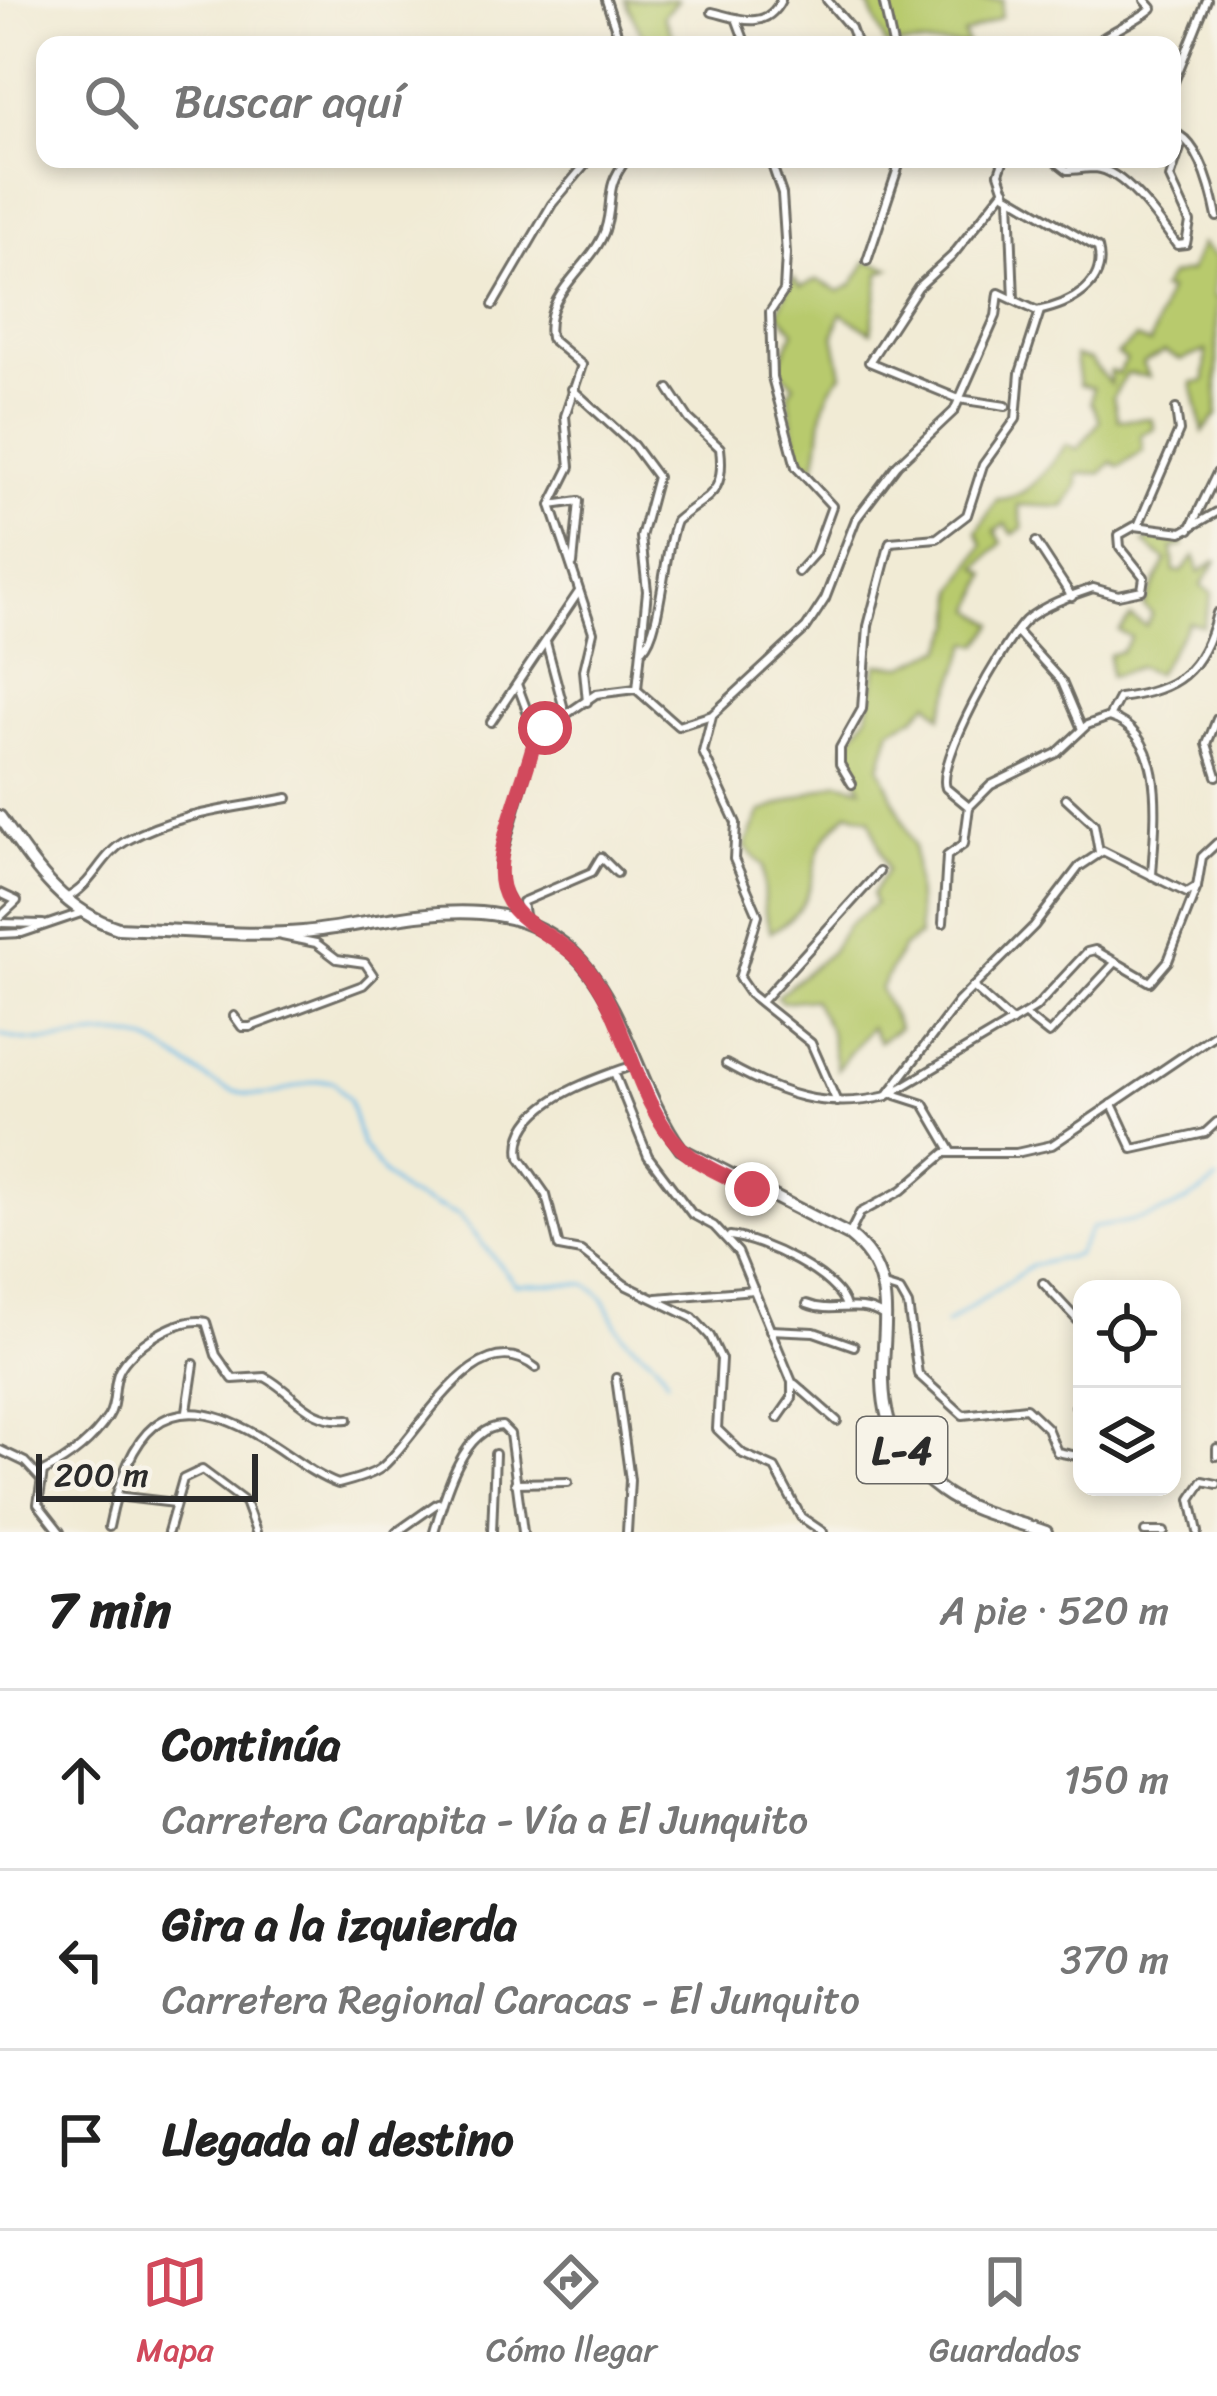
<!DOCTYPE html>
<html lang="es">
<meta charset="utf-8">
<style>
body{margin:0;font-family:Sriracha,sans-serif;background:#f2f2f2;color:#222}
.controls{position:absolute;right:36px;bottom:36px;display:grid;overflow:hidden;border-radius:24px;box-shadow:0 6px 18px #0003}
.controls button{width:108px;height:108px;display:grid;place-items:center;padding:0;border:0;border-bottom:3px solid #e0e0e0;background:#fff;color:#222;font:60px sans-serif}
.scale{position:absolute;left:36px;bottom:30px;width:222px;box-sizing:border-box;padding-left:12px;border:6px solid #2b2b2b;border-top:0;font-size:33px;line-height:42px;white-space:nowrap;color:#2b2b2b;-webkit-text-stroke:9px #f7f3e8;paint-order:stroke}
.stop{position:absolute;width:36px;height:36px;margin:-27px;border:9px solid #d1495b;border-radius:50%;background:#fff}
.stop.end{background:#d1495b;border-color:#fff;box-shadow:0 3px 12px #0008}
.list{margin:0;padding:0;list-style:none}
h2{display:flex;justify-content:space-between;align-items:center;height:156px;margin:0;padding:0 48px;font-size:51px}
h2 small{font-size:39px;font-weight:400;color:#767676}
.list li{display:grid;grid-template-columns:78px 1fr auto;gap:36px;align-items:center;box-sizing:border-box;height:180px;padding:0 48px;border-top:3px solid #e0e0e0}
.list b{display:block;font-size:45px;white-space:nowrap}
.list p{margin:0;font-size:39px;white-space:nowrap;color:#767676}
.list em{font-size:39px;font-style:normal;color:#767676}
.icon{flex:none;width:66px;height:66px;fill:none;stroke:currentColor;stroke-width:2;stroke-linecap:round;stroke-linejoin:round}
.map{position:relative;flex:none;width:1217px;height:1532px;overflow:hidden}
.search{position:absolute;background:#fff;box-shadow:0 6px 18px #0003;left:36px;right:36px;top:36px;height:132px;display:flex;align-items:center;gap:30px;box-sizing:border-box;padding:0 42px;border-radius:24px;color:#767676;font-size:45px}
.sheet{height:696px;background:#fff}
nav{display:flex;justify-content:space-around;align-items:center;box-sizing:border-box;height:168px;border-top:3px solid #e0e0e0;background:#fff;font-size:33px;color:#767676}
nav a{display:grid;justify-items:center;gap:6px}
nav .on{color:#d1495b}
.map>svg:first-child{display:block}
.green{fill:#b8ca6d;stroke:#727a4c;stroke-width:3}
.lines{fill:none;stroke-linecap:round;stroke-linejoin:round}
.stream{stroke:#6dbce8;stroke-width:3}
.minor-casing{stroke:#706e66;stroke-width:12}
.primary-casing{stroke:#706e66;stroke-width:16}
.minor{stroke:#fff;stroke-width:6}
.primary{stroke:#fff;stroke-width:10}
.route{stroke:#d1495b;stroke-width:15}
.labels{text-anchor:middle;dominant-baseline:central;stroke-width:9;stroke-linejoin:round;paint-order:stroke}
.shield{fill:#f7f3e8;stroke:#686764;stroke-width:3}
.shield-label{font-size:39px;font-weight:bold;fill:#2b2b2b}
</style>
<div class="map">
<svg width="1217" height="1532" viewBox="0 0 1217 1532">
<rect width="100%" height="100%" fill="#f7f3e8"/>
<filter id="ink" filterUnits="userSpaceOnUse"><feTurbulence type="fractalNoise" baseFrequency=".00833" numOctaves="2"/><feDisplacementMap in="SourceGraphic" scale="24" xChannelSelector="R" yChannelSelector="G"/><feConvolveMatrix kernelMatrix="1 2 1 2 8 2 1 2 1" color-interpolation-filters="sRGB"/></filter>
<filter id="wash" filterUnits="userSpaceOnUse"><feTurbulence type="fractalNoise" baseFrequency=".004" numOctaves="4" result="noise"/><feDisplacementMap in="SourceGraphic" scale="48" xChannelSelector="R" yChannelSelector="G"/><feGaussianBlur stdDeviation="2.7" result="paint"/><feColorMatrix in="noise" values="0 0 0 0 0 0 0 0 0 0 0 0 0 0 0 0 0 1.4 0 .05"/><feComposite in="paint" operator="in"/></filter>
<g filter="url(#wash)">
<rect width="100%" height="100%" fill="#f1ebd5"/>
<g class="green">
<path d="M625 0H678L663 16 676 42 687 45H647Z"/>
<path d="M854 0H1003L1001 17 964 35 968 45H886L869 6Z"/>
<path d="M1201 244 1217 258 1213 297 1217 298V415L1203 432 1192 383 1205 381 1206 351 1181 360 1165 352 1143 363 1149 377 1127 373 1113 397 1118 420 1151 418 1154 428 1141 435 1143 451 1119 467 1112 462 1101 473 1078 474V485L1064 507 1018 505 1023 528 1013 534 1005 524 995 531 1002 543 978 567 987 574 974 610 995 624 980 644 969 643 941 716 929 702 915 717 891 729 880 767 914 845 919 936 903 947 880 989 899 1028 879 1042 870 1027 837 1069 829 1028 813 999 782 1002 776 997 831 952 847 926 875 904 872 894 887 870 870 819 848 812C839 823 822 838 819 851 808 891 811 909 771 932L764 911 763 866 745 847 761 812 838 782 861 788 845 748 868 714 877 664 904 666 944 648 955 623 956 589 983 545 977 532 997 499C1029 500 1048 467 1066 445L1078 449 1100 421 1091 402 1093 388 1079 385 1075 356 1090 360 1110 384V371L1119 373 1126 360 1117 354 1136 338 1150 344 1168 290 1161 289 1169 276 1190 271Z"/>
<path d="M867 261 890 268 880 273 871 332 841 313 834 335 842 374C814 402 825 435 814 469L798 455 788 393 794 384 777 368 794 331 778 312 793 278 801 287 817 280 839 291 852 285Z"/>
<path d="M1155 537 1164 542 1182 537 1183 546 1172 548 1174 571 1182 572 1195 556 1199 572 1217 560 1201 586 1212 593 1203 626 1189 622 1156 674 1138 667 1110 677 1109 655 1122 651 1131 637 1119 631 1131 617 1146 626 1152 614 1144 606 1166 561 1144 543Z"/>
</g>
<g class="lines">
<g class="stream">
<path d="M0 1034C51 1054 102 1023 147 1041 185 1056 207 1091 253 1095 282 1098 305 1076 334 1082L349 1100 362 1145 384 1174 405 1194 459 1215 515 1284H585C611 1296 608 1320 626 1338 642 1354 657 1357 667 1380"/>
<path d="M946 1324 1033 1265 1076 1255 1091 1228C1139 1221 1178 1213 1217 1180"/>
</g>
</g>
</g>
<g filter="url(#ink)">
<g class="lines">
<defs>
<g id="minor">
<path d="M606 0 621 45"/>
<path d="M827 0 851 28 857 45"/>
<path d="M883 0 893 45"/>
<path d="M712 12C740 19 766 31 781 0"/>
<path d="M736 18 746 45"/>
<path d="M1093 45C1112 30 1139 20 1152 8L1145 0"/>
<path d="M1172 87 1207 0"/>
<path d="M1179 135C1201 148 1212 192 1217 217"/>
<path d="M770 159 782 194 786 254 784 291 770 312 772 377 796 467 832 506 815 553 798 572"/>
<path d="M1053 159 1067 170C1076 170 1086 168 1095 168 1125 170 1161 223 1177 245L1186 244 1190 222 1170 178 1181 145 1172 125"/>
<path d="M1005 189 952 256 918 287 869 362 959 399 1006 406"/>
<path d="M1010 197 1014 300"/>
<path d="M867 261 901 159"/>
<path d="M493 305 552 204 590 159"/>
<path d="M572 389 634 446 657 477 641 537 647 591 637 689"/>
<path d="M551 505 579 501 573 564"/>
<path d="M1138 526 1179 431 1176 409"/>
<path d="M1190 529 1217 473"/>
<path d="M1036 542 1072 597"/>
<path d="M1017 632 1062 682 1082 729"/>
<path d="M546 642 565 713"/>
<path d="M643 649C662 629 663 553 676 521 707 494 726 497 720 448L689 419 669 389"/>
<path d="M517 684 536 735"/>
<path d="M587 702 584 670 593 632 551 505 570 467 565 416 582 365 550 338C543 291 592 268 605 230 615 198 603 189 627 159"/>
<path d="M712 716 703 752 736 823 734 859 758 915 739 978 750 994 811 1043 837 1102"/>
<path d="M1109 717C1170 735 1154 829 1152 876"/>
<path d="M1217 719 1207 744 1217 776"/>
<path d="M491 722 578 593"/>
<path d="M852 784 840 764V748L862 709 868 626 890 542 937 538 967 515 983 465 1016 419 1020 373 1040 311"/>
<path d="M1066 798 1094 824 1099 852"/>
<path d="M969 807 946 788C936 762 1003 643 1025 621 1040 607 1074 594 1093 588L1118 595 1142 590 1144 577 1120 547 1119 535 1135 526 1182 532 1217 512"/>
<path d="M0 893 17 901 0 917"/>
<path d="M66 898C94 885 100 855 126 841 174 814 234 808 288 798"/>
<path d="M519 919 502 888 500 864 536 735 596 694 636 689 678 726 712 715 806 628 825 599 856 519 897 465 954 411 996 316 999 293 1037 311C1068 305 1108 286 1098 248L1006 194 999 173 1004 159"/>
<path d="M525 922 522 902 592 872 601 857 617 873"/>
<path d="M0 923 43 924"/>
<path d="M943 923 947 856 964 844 969 807 991 785 1057 753 1087 725 1109 717 1119 698C1177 691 1202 672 1217 613"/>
<path d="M0 934 22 933 81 913"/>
<path d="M973 987 1012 1022"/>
<path d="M761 1002 879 872"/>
<path d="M1025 1015 1049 1034 1115 963"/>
<path d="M234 1016 242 1027H250L363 985 373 975 365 963 337 959 316 943 282 936"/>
<path d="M636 1064C597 1079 510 1103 520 1158L546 1195 559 1247 581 1251 625 1285 693 1318 710 1336 721 1359 717 1429 743 1454 775 1468 801 1517 823 1532"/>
<path d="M726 1064C780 1094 824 1111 887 1096L1035 1008 1087 952 1095 950 1150 982 1168 961 1197 887"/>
<path d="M614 1072 648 1156 692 1214 714 1226 738 1252 792 1382V1398L778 1418"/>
<path d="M889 1093 958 1002 1034 926 1079 867 1103 851 1187 893 1197 887 1202 857 1217 843"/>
<path d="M896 1095 924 1104 952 1152"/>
<path d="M1112 1104 1133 1149 1205 1133 1217 1122"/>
<path d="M849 1235 860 1213 902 1190 945 1153H1016L1052 1145 1217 1033"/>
<path d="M730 1236C761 1239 839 1276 846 1307"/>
<path d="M1043 1283 1082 1325"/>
<path d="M884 1286 900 1291 908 1305 918 1374 963 1415 1026 1408 1047 1428 1057 1452 1082 1457"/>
<path d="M657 1298 754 1290"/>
<path d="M807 1304C833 1315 857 1299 882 1315"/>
<path d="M770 1330 814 1332 854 1346"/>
<path d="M616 1378 630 1480 627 1532"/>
<path d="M795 1384 837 1421"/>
<path d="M1082 1397 1076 1406 1082 1416"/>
<path d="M187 1411 194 1364"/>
<path d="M1217 1448V1456"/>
<path d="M0 1450 25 1462 40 1478"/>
<path d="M515 1483 568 1482"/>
<path d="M116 1496 175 1503"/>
<path d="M109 1527C127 1436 162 1379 258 1436 285 1451 309 1473 338 1484 350 1481 370 1476 381 1468 418 1439 474 1318 536 1368"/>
<path d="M60 1532 38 1504 43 1472C69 1459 91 1443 108 1417 117 1404 112 1386 119 1371 130 1347 180 1315 206 1322L216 1355 233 1379 265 1377C295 1393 308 1423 348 1419"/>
<path d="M168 1532 183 1479 202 1470 245 1502 256 1532"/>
<path d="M397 1532 438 1503"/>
<path d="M434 1532C443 1501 462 1427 502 1426L510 1434 523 1532"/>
<path d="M492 1532 495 1454"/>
<path d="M1145 1532H1164"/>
<path d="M1198 1532 1191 1499 1203 1481 1217 1484"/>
</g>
<path id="primary" d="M0 817C33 864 61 910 118 928 179 930 243 937 303 932 396 923 510 879 582 962 628 1016 640 1092 681 1149L849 1235C935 1302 824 1405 942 1491 971 1512 1012 1520 1046 1532"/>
</defs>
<use href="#minor" class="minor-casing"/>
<use href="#primary" class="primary-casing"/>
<use href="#minor" class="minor"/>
<use href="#primary" class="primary"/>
</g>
</g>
<g class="lines" filter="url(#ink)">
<path class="route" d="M545 728 536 735C528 774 492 850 502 887 512 925 555 933 580 960 628 1013 631 1096 680 1147 699 1166 728 1177 752 1189"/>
</g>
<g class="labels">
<rect class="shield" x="857" y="1417" width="90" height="66" rx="9"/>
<g class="shield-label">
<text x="902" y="1450">L-4</text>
</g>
</g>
</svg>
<div class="controls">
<button><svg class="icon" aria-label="locate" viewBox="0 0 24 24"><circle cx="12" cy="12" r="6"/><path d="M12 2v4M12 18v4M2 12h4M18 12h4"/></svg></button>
<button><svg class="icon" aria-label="layers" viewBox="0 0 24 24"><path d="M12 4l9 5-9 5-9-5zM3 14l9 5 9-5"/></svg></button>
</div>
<div class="scale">200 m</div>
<div class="stop" style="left:545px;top:728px"></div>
<div class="stop end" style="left:752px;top:1189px"></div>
<div class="search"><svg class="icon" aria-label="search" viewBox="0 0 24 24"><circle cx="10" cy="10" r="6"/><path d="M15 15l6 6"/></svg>Buscar aquí</div>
</div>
<section class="sheet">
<h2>7 min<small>A pie · 520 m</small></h2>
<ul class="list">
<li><svg class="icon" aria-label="ahead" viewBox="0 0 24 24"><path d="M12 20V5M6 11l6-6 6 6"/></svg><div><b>Continúa</b><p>Carretera Carapita - Vía a El Junquito</p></div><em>150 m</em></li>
<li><svg class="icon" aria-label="left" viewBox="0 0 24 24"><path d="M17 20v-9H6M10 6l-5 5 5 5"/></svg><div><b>Gira a la izquierda</b><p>Carretera Regional Caracas - El Junquito</p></div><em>370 m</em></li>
<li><svg class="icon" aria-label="arrive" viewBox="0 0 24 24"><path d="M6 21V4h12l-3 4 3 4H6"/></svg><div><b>Llegada al destino</b></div></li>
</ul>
</section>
<nav>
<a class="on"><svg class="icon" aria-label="map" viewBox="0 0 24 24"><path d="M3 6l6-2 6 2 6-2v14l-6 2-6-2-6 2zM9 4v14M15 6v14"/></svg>Mapa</a>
<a><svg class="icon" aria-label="directions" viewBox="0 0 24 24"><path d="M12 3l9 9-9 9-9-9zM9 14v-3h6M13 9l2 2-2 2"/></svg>Cómo llegar</a>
<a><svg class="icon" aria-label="saved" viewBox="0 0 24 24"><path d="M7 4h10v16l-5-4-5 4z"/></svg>Guardados</a>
</nav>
